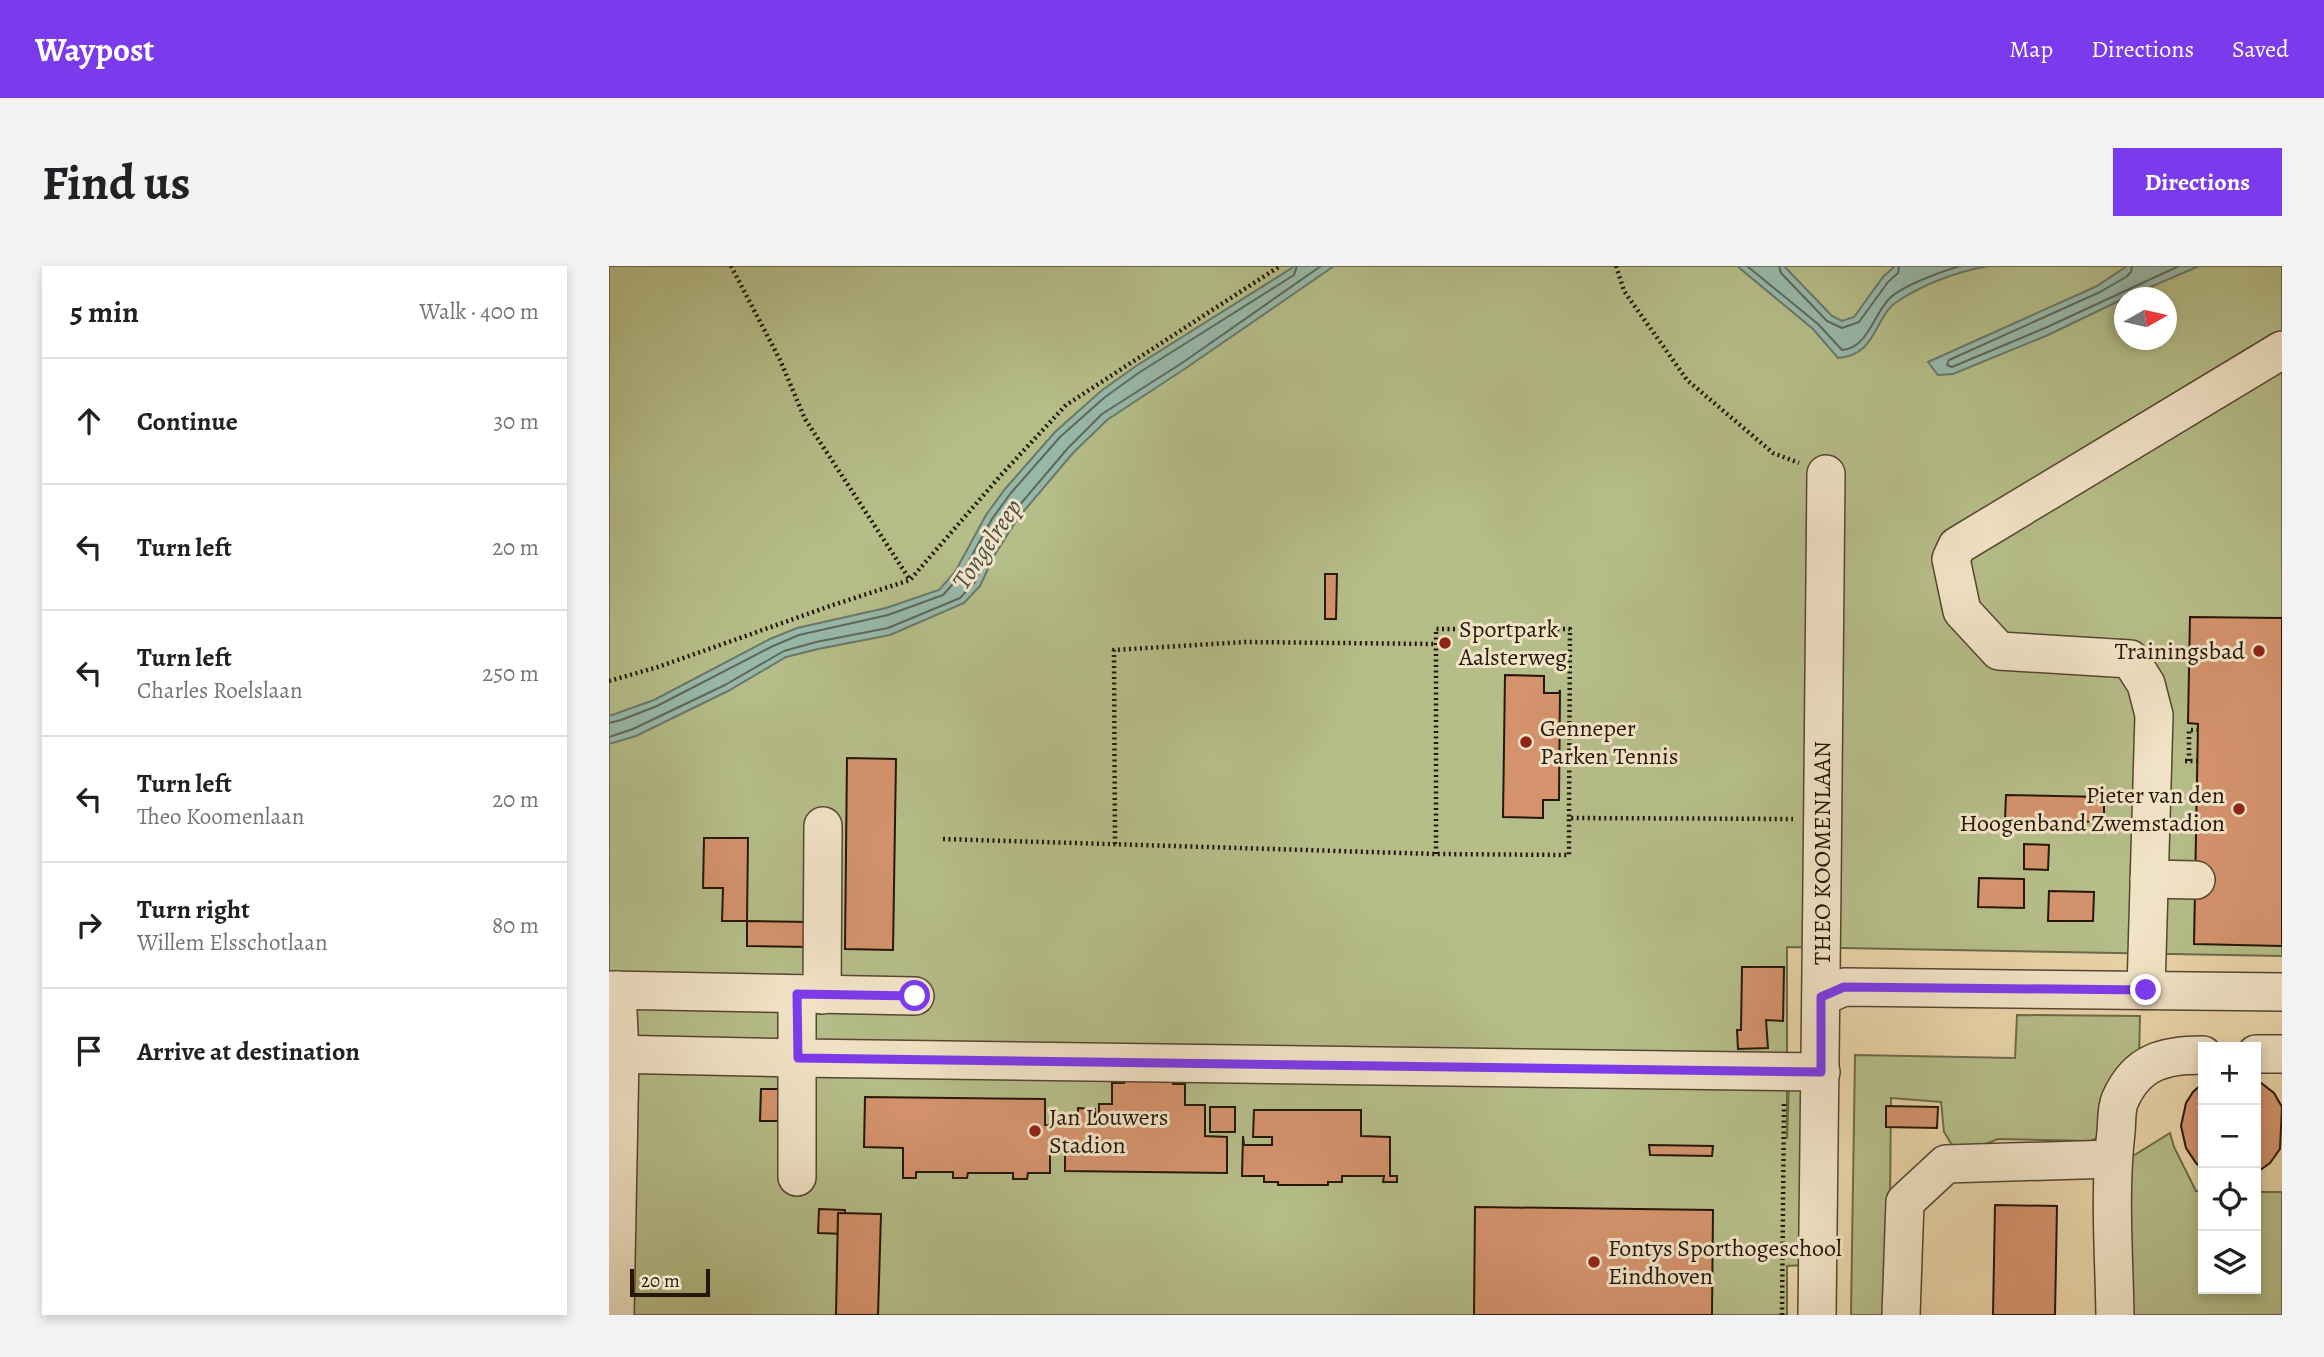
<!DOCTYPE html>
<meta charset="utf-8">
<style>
body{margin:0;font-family:Alegreya,serif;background:#f2f2f2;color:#202124}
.controls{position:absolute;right:21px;bottom:21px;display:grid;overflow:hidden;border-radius:0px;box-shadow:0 4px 10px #0003}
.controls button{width:63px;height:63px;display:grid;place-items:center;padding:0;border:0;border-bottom:2px solid #e0e0e0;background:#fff;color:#202124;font:35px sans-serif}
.compass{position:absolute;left:1505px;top:21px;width:63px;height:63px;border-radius:50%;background:#fff;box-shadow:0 4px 10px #0003;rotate:82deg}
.scale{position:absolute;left:21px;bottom:18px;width:80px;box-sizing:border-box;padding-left:7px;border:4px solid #26170a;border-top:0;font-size:19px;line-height:24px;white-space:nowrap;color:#26170a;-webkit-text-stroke:5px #f1e3c6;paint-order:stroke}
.stop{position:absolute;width:21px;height:21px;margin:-16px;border:5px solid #7c3aed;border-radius:50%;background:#fff}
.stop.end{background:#7c3aed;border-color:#fff;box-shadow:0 2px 7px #0008}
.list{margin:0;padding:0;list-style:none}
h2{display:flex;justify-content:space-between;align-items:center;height:91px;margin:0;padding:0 28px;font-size:30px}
h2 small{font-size:23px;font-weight:400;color:#757577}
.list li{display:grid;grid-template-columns:46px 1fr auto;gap:21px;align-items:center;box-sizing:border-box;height:126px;padding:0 28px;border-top:2px solid #e0e0e0}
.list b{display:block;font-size:26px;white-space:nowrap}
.list p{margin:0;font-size:23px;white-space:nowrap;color:#757577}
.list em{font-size:23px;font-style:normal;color:#757577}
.icon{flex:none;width:38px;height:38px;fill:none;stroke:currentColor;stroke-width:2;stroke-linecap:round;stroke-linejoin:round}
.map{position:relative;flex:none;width:1673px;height:1049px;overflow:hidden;border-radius:0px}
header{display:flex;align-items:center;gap:42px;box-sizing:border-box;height:98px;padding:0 35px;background:#7c3aed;color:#fff}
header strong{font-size:33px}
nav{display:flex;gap:38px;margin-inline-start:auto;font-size:24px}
.intro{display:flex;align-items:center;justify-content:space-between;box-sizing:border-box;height:168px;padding:0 42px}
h1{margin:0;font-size:49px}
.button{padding:18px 32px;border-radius:0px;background:#7c3aed;color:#fff;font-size:24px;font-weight:700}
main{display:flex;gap:42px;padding:0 42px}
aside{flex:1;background:#fff;border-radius:0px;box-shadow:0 4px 10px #0003}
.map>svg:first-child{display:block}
.green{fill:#b5bd88;stroke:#6e6a49;stroke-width:2;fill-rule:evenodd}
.water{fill:#97b8a9;stroke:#6a7869;stroke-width:2}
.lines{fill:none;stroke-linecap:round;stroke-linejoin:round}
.shore{stroke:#5e685a;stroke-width:2}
.building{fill:#d4936d;stroke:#26170a;stroke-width:2}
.minor-casing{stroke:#574631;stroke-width:40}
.path{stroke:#26170a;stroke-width:4.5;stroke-dasharray:2 3.5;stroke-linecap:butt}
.minor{stroke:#f1e3c6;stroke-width:37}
.route{stroke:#7c3aed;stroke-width:9}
.poi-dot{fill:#8f2418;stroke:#f1e3c6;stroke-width:2.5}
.labels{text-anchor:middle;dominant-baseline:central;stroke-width:6;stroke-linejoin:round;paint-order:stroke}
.poi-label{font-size:24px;fill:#26170a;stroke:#f1e3c6;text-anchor:start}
.street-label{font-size:24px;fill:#26170a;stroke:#f1e3c6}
.water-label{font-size:26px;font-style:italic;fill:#4e4f42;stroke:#f1e3c6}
</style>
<header>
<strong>Waypost</strong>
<nav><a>Map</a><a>Directions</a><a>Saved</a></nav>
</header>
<div class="intro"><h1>Find us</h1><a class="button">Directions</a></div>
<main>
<aside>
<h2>5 min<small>Walk · 400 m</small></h2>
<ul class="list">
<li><svg class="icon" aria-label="ahead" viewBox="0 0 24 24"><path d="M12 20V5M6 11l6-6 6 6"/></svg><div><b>Continue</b></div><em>30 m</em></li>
<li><svg class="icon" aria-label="left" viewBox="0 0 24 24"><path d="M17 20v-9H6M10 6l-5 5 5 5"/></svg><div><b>Turn left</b></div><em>20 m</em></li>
<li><svg class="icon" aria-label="left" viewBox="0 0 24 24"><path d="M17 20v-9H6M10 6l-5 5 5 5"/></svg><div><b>Turn left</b><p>Charles Roelslaan</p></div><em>250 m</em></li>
<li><svg class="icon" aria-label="left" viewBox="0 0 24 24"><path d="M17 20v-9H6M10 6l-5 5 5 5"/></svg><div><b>Turn left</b><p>Theo Koomenlaan</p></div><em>20 m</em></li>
<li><svg class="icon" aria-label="right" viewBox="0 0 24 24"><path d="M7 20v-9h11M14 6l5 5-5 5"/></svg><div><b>Turn right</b><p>Willem Elsschotlaan</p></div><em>80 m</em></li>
<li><svg class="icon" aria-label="arrive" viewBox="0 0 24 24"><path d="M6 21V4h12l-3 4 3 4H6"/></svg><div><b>Arrive at destination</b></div></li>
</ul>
</aside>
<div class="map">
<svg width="1673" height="1049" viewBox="0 0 1673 1049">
<rect width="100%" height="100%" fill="#e9d4a7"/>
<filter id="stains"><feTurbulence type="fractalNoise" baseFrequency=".00286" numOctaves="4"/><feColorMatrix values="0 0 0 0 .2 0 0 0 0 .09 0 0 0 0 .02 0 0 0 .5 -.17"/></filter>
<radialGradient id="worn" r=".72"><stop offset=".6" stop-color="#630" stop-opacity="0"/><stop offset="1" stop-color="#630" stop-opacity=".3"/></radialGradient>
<g class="green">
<path d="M0 0H1673V690L1178 681V873L1180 818 1190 822 1198 833 1195 999 1178 1000V1049H0ZM1516 32H1558V74H1516Z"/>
<path d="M1408 749 1531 750 1530 793 1494 869 1482 875 1389 873 1364 883 1346 884 1335 866 1332 836 1282 832 1280 1049H1242L1246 789 1406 792Z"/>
<path d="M1561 867 1565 881 1587 925H1594V1023H1647V926H1673V1049H1515L1519 893Z"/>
</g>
<g class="water">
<path d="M686 0H725L577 102 498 154 464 187 409 252 385 290 371 320 355 337 281 369 209 383 177 391 119 425 27 470 0 478V450L45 434 161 373 188 362 277 342 330 324 346 306 377 249 396 223 446 166 492 125 527 100Z"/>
<path d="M1128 0H1175L1223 50 1233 55 1245 51 1274 11 1286 0H1380C1349 5 1315 18 1289 35 1264 51 1269 89 1229 92L1204 63Z"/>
<path d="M1518 0H1590L1516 32 1439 69 1344 108 1329 109 1319 96 1488 20Z"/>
</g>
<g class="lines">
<g class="shore">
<path d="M1138 0 1209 58 1233 84C1258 83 1265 48 1280 33 1292 20 1334 5 1351 0"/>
<path d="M1170 0 1172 7 1218 55 1233 62 1250 56 1279 16 1289 7 1290 0"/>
<path d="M1523 0 1522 6 1517 11 1491 26 1340 94 1338 99 1343 101 1436 62 1570 0"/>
<path d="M0 457 12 454 48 440 164 380 190 369 279 349 334 329 352 309 383 253 401 228 451 171 496 131 531 106 685 9 688 0"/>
<path d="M0 471 24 463 116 419 175 385 207 376 279 362 351 332 366 316 379 287 403 248 459 182 493 148 573 97 712 0"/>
</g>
</g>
<g class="building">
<path d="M716 308H728L727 353H716Z"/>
<path d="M1581 351 1673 352V680L1585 678 1589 458 1579 457Z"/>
<path d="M896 409 935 410V427H950L951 424 950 534H934V552L894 551Z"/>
<path d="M238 492 287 493 284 684 236 683Z"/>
<path d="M1397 529 1495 531V556L1396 554Z"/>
<path d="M95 572H139L138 655H113L114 622H94Z"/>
<path d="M1415 578 1440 579 1439 604 1415 603Z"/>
<path d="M1370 612 1415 613V642L1369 641Z"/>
<path d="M1440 625 1485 626 1484 655H1439Z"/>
<path d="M138 655 200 656V681L138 680Z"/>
<path d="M1133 701H1175L1174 755 1157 754 1159 782 1129 783 1128 764H1132Z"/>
<path d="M516 813 564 814V818H576V839H596V870L618 871V907L456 905V887H441V907H419L418 913H404V907H359L358 912H344V906H307V912H294V882L255 881 256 831 436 833V859L469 860V842L486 843V852H490V838H503V817H515Z"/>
<path d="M1647 813 1665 827 1673 841 1671 883 1661 897 1647 907Z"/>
<path d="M1594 817V903L1587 897 1577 882 1572 860 1577 837 1584 826Z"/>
<path d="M152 823H170V855H151Z"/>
<path d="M1277 840 1329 841 1328 862 1277 861Z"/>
<rect x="601" y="841" width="25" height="25"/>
<path d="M645 844H752V870L781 871V910H788V916H774L775 910H733V916H719V919H669V916H655V910H633L634 870 635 879H663V871H644Z"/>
<path d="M1040 879 1104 880 1103 890 1041 889Z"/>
<path d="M1386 939 1448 940 1446 1049H1384Z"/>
<path d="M866 941 1104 944 1103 1049H865Z"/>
<path d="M210 943 236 944V968L209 967Z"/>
<path d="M229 947 272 948 269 1049H227Z"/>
</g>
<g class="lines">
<defs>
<g id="minor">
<path d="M1540 613 1587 614"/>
<path d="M0 724 306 730"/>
<path d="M1537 724 1545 449 1537 418 1521 393 1390 385 1353 345 1342 293 1348 280 1673 84"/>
<path d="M213 729 214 560"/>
<path d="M1212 731 1235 721 1673 726"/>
<path d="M0 788 189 792 1212 806"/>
<path d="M1647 788H1673"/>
<path d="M188 911V728"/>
<path d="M6 1049 11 788 8 724"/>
<path d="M1208 1049C1213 769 1213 488 1217 208"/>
<path d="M1292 1049 1296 936 1337 898 1504 893"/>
<path d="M1506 1049C1505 989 1500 926 1507 866 1508 857 1507 843 1511 834 1528 795 1556 789 1594 789"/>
</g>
</defs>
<use href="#minor" class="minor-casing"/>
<g class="path">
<path d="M122 0 171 94 196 153 301 314"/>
<path d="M1007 0 1015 25 1078 114 1164 187 1190 197"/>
<path d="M0 415 49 401 224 339 301 314 392 209 457 139 671 0"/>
<path d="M1576 495H1589"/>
<path d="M1580 495V464H1589"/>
<path d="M334 573 827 588 960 589V552L1184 553"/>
<path d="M506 578 505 384 636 376 827 378"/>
<path d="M827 588V363H961L960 552"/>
<path d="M1173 1049 1175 836"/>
</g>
<use href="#minor" class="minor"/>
</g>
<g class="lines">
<path class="route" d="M306 730 188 728 189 792 1212 806V731L1235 721 1537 724"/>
</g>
<g class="poi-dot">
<circle cx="836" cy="377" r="7"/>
<circle cx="1650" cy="385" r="7"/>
<circle cx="917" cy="476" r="7"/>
<circle cx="1630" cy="543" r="7"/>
<circle cx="426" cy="865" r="7"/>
<circle cx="985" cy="996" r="7"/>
</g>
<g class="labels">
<g class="poi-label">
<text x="850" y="363">Sportpark<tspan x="850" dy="28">Aalsterweg</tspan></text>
<text x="1636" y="385" text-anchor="end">Trainingsbad</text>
<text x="931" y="462">Genneper<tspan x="931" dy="28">Parken Tennis</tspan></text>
<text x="1616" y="529" text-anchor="end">Pieter van den<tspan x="1616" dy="28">Hoogenband Zwemstadion</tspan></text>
<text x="440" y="851">Jan Louwers<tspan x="440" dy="28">Stadion</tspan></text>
<text x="999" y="982">Fontys Sporthogeschool<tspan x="999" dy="28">Eindhoven</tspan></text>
</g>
<g class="street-label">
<text transform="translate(1213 587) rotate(-90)">THEO KOOMENLAAN</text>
</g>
<g class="water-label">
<text transform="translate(378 278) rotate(-56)">Tongelreep</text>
</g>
</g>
<rect width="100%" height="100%" filter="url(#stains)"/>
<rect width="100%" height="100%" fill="url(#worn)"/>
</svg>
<div class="controls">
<button>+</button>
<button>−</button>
<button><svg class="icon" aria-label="locate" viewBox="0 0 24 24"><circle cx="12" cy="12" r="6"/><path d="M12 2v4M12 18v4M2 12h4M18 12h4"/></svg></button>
<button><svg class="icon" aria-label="layers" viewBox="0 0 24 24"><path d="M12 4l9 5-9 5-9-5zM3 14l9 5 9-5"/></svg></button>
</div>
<svg class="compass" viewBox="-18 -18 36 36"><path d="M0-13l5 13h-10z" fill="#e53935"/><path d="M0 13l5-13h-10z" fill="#757577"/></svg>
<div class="scale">20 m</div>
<div class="stop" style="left:306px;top:730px"></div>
<div class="stop end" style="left:1537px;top:724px"></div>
</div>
</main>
